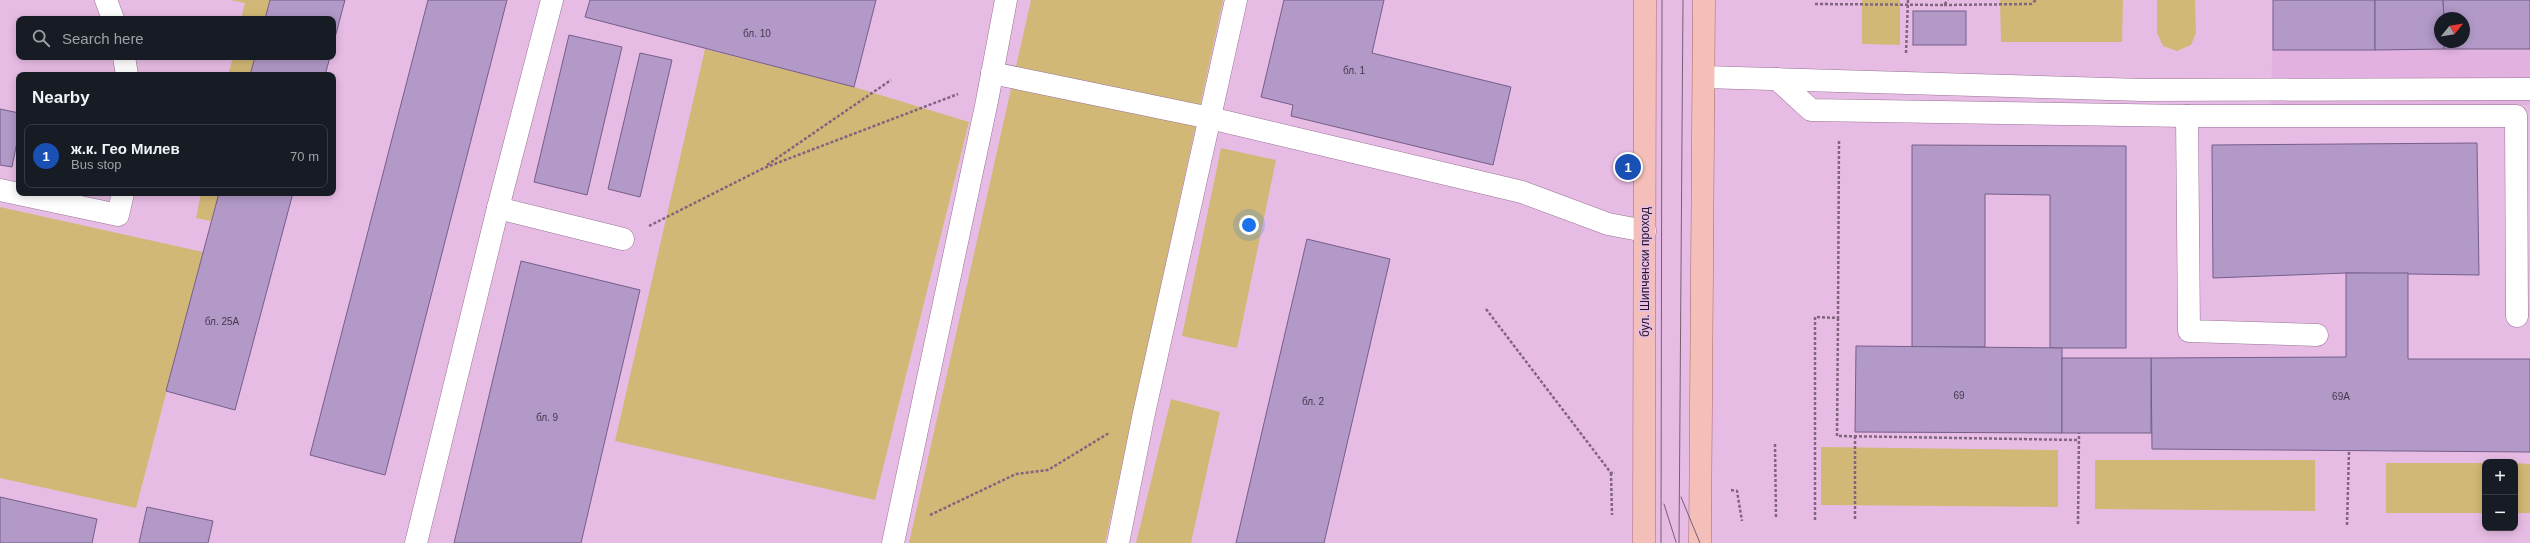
<!DOCTYPE html>
<meta charset="utf-8">
<style>
body{margin:0;font-family:Arial,sans-serif;background:#242831;color:#f1f3f6}
.controls{position:absolute;right:12px;bottom:12px;display:grid;overflow:hidden;border-radius:8px;box-shadow:0 2px 10px #0003}
.controls button{width:36px;height:36px;display:grid;place-items:center;padding:0;border:0;border-bottom:1px solid #363941;background:#171b24;color:#f1f3f6;font:20px sans-serif}
.compass{position:absolute;left:2434px;top:12px;width:36px;height:36px;border-radius:50%;background:#171b24;box-shadow:0 2px 10px #0003;rotate:60deg}
.you{position:absolute;left:1249px;top:225px;width:14px;height:14px;margin:-10px;border:3px solid #fff;border-radius:50%;background:#1a73e8;box-shadow:0 0 0 6px #1a73e833}
.badge{display:grid;place-items:center;width:26px;height:26px;border-radius:50%;background:#97b7a0;color:#fff;font-size:13px;font-weight:700}
.pin{position:absolute;translate:-50% -50%;border:2px solid #fff;box-shadow:0 1px 4px #0006}
.list{margin:0;padding:0;list-style:none}
h2{display:flex;justify-content:space-between;align-items:center;height:52px;margin:0;padding:0 16px;font-size:17px}
h2 small{font-size:13px;font-weight:400;color:#9ea1a6}
.list li{display:grid;grid-template-columns:26px 1fr auto;gap:12px;align-items:center;box-sizing:border-box;height:64px;margin:0 8px 8px;padding:0 8px;border:1px solid #363941;border-radius:8px}
.list b{display:block;font-size:15px;white-space:nowrap}
.list p{margin:0;font-size:13px;white-space:nowrap;color:#9ea1a6}
.list em{font-size:13px;font-style:normal;color:#9ea1a6}
.icon{flex:none;width:22px;height:22px;fill:none;stroke:currentColor;stroke-width:2;stroke-linecap:round;stroke-linejoin:round}
.map{position:relative;flex:none;width:2530px;height:543px;overflow:hidden}
.search{position:absolute;background:#171b24;box-shadow:0 2px 10px #0003;left:16px;top:16px;width:320px;height:44px;display:flex;align-items:center;gap:10px;box-sizing:border-box;padding:0 14px;border-radius:8px;color:#9ea1a6;font-size:15px}
.panel{position:absolute;background:#171b24;box-shadow:0 2px 10px #0003;left:16px;top:72px;width:320px;height:124px;border-radius:8px}
.map>svg:first-child{display:block}
.built{fill:#e2b1df;fill-rule:evenodd}
.green{fill:#d2b876}
.building{fill:#b299c8;stroke:#755e89}
.lines{fill:none;stroke-linecap:round;stroke-linejoin:round}
.minor-casing{stroke:#997297;stroke-width:23}
.major-casing{stroke:#a76865;stroke-width:23}
.path{stroke:#81657f;stroke-width:2.5;stroke-dasharray:3 2;stroke-linecap:butt}
.minor{stroke:#fff;stroke-width:22}
.major{stroke:#f4bfb8;stroke-width:22}
.tram{stroke:#785d76;stroke-width:1}
.labels{text-anchor:middle;dominant-baseline:central;stroke-width:3.5;stroke-linejoin:round;paint-order:stroke}
.number-label{font-size:10px;fill:#48364c}
.street-label{font-size:12px;fill:#241523;stroke:#e7bce4}
</style>
<div class="map">
<svg width="2530" height="543" viewBox="0 0 2530 543">
<rect width="100%" height="100%" fill="#e7bce4"/>
<path class="built" d="M2273 0H2530V105L2271 106ZM2440 18H2464V42H2440Z"/>
<g class="green">
<path d="M230 0H270L265 19H241L245 3Z"/>
<path d="M1031 0H1223L1105 543H909Z"/>
<path d="M1862 0H1900V45L1862 44Z"/>
<path d="M2000 0H2123L2122 42H2001Z"/>
<path d="M2157 0H2195L2196 33 2191 45 2177 51 2163 46 2157 33Z"/>
<path d="M705 49 854 87 969 122 875 500 615 441Z"/>
<path d="M233 57H255L250 75H228Z"/>
<path d="M1221 148 1276 160 1237 348 1182 336Z"/>
<path d="M201 193H219L211 221 196 218Z"/>
<path d="M0 207 203 252 136 508 0 478Z"/>
<path d="M1171 399 1220 412 1191 543H1136Z"/>
<path d="M1821 447 2058 450V507L1821 505Z"/>
<path d="M2095 460H2315V511L2095 509Z"/>
<rect x="2386" y="463" width="99" height="50"/>
<path d="M2515 463 2530 464V513H2515Z"/>
</g>
<g class="building">
<path d="M270 0H345L333 45V19H265Z"/>
<path d="M428 0H507L385 475 310 455Z"/>
<path d="M590 0H876L854 87 585 17Z"/>
<path d="M1284 0H1384L1372 53 1511 87 1493 165 1291 116 1293 105 1261 97Z"/>
<rect x="2273" y="0" width="102" height="50"/>
<path d="M2375 0H2443L2444 18H2440V42H2444V49L2375 50Z"/>
<path d="M2443 0H2530V49H2444V42H2464V18H2444Z"/>
<rect x="1913" y="11" width="53" height="34"/>
<path d="M569 35 622 47 587 195 534 182Z"/>
<path d="M640 53 672 60 640 197 608 189Z"/>
<path d="M255 57H330L325 75H250Z"/>
<path d="M0 109 19 113V132L12 167 0 165Z"/>
<path d="M2477 143 2479 275 2346 273 2213 278 2212 145Z"/>
<path d="M1912 145 2126 146V348H2050V195L1985 194V347H1912Z"/>
<path d="M219 193H293L235 410 166 391Z"/>
<path d="M1307 239 1390 259 1324 543H1236Z"/>
<path d="M521 261 640 290 581 543H454Z"/>
<path d="M2346 273H2408V359H2530V452L2152 449 2151 358 2346 357Z"/>
<path d="M1856 346 2062 348V433L1855 432Z"/>
<rect x="2062" y="358" width="89" height="75"/>
<path d="M0 497 97 519 92 543H0Z"/>
<path d="M147 507 213 521 208 543H139Z"/>
</g>
<g class="lines">
<defs>
<g id="minor">
<path d="M106 0 113 19"/>
<path d="M124 57 127 75"/>
<path d="M992 73 1210 118 1522 192 1608 224 1645 231"/>
<path d="M1704 77 2142 90 2530 89"/>
<path d="M1777 79 1811 110 2187 116H2516L2517 316"/>
<path d="M2187 116 2189 331 2317 335"/>
<path d="M0 190 118 215 123 193"/>
<path d="M498 208 623 239"/>
<path d="M416 543 498 208 552 0"/>
<path d="M893 543 987 101 1006 0"/>
<path d="M1118 543 1144 413 1236 0"/>
</g>
<g id="major">
<path d="M1644 543 1645 0"/>
<path d="M1700 543 1704 0"/>
</g>
</defs>
<use href="#minor" class="minor-casing"/>
<use href="#major" class="major-casing"/>
<g class="path">
<path d="M1815 4 1944 5 1948 0"/>
<path d="M1944 5 2031 4 2036 0"/>
<path d="M1906 53 1908 0"/>
<path d="M767 165 891 80"/>
<path d="M649 226 764 168 958 94"/>
<path d="M1486 309 1611 473H1615"/>
<path d="M1838 318 1837 436 2079 440"/>
<path d="M1855 436V521"/>
<path d="M1775 444 1776 518"/>
<path d="M1611 473 1612 515"/>
<path d="M1731 490 1737 491 1742 521"/>
<path d="M930 515 1016 474 1048 470 1109 433"/>
<path d="M1815 520V317L1838 318 1839 141"/>
<path d="M2078 524 2079 433"/>
<path d="M2347 525 2349 451"/>
</g>
<use href="#minor" class="minor"/>
<use href="#major" class="major"/>
<g class="tram">
<path d="M1681 497 1700 543"/>
<path d="M1664 504 1676 542"/>
<path d="M1661 543 1662 0"/>
<path d="M1679 543 1683 0"/>
</g>
</g>
<g class="labels">
<g class="number-label">
<text x="757" y="33">бл. 10</text>
<text x="1354" y="70">бл. 1</text>
<text x="222" y="321">бл. 25А</text>
<text x="1959" y="395">69</text>
<text x="2341" y="396">69А</text>
<text x="1313" y="401">бл. 2</text>
<text x="547" y="417">бл. 9</text>
</g>
<g class="street-label">
<text transform="translate(1645 272) rotate(-90)">бул. Шипченски проход</text>
</g>
</g>
</svg>
<div class="controls">
<button>+</button>
<button>−</button>
</div>
<svg class="compass" viewBox="-18 -18 36 36"><path d="M0-13l5 13h-10z" fill="#e53935"/><path d="M0 13l5-13h-10z" fill="#9ea1a6"/></svg>
<div class="you"></div>
<div class="pin badge" style="left:1628px;top:167px;background:#1a4fb4">1</div>
<div class="search"><svg class="icon" aria-label="search" viewBox="0 0 24 24"><circle cx="10" cy="10" r="6"/><path d="M15 15l6 6"/></svg>Search here</div>
<section class="panel">
<h2>Nearby<small></small></h2>
<ul class="list">
<li><span class="badge" style="background:#1a4fb4">1</span><div><b>ж.к. Гео Милев</b><p>Bus stop</p></div><em>70 m</em></li>
</ul>
</section>
</div>
